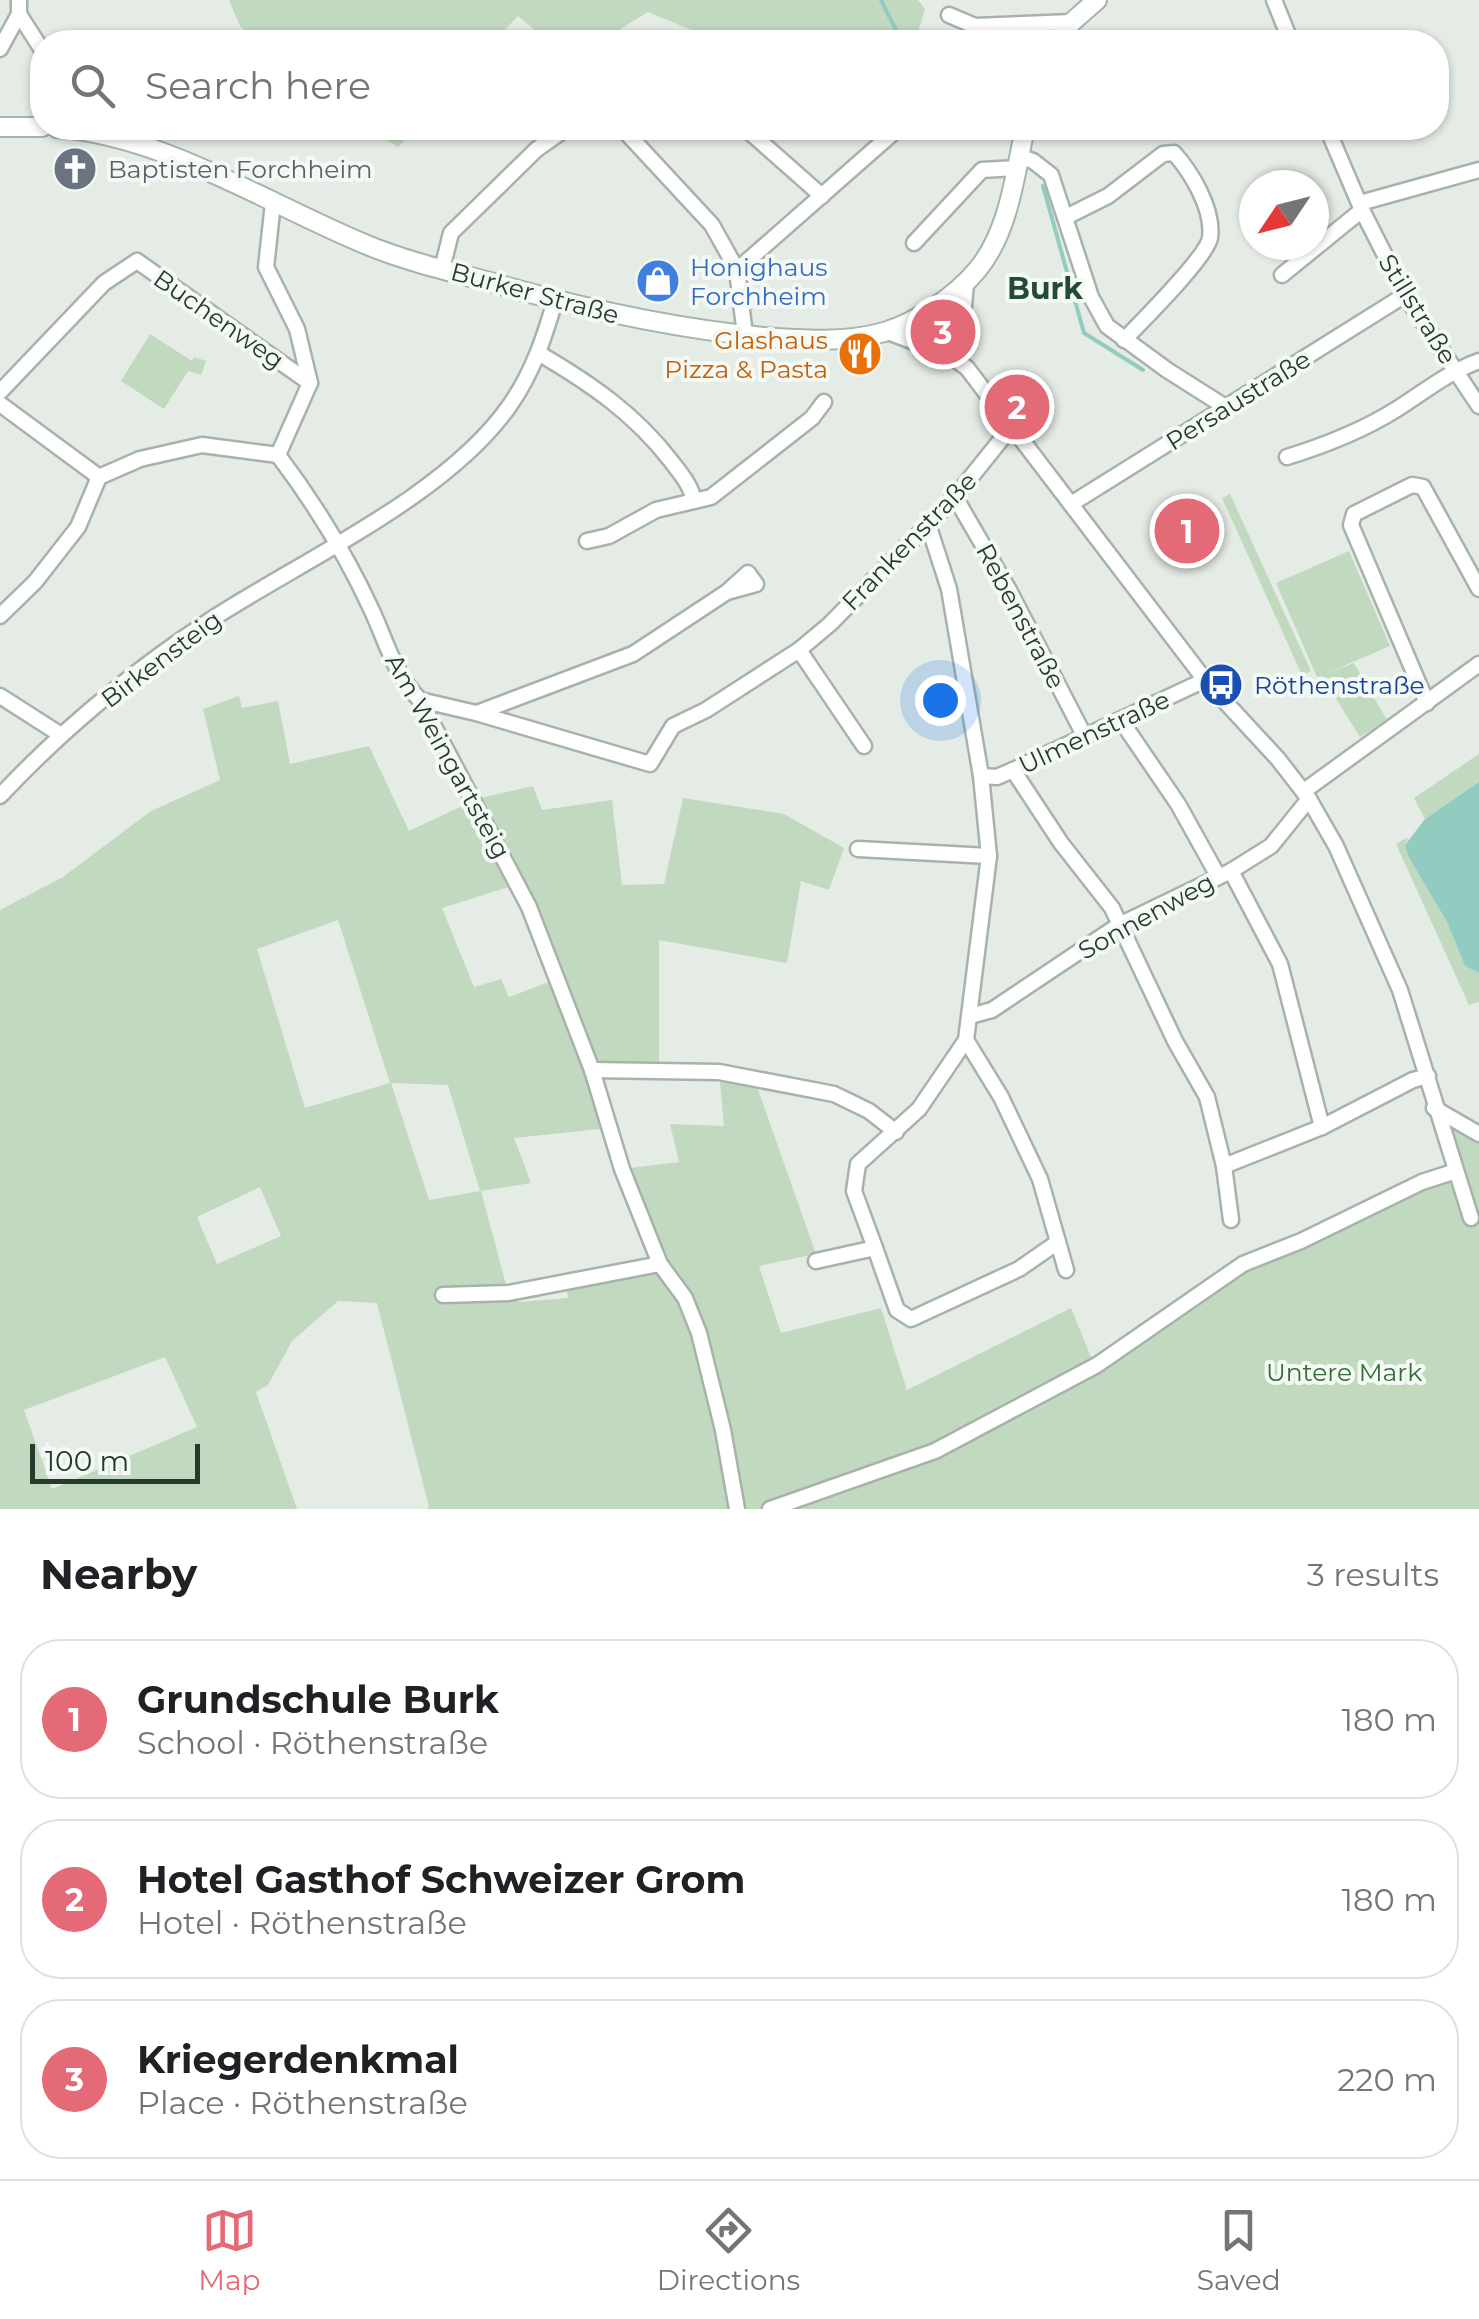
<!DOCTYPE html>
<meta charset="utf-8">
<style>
body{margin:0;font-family:Montserrat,sans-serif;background:#f6f6f6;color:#202124}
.compass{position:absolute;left:1239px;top:170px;width:90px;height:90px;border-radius:50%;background:#fff;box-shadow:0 2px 8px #0004;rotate:235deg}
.scale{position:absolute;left:30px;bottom:25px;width:170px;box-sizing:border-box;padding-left:10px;border:5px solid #253b2e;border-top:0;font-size:28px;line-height:35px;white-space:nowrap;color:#253b2e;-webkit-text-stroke:8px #f4f9f5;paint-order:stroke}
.you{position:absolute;left:940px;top:700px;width:35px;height:35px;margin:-25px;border:8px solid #fff;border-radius:50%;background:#1a73e8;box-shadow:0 0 0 15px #1a73e833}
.badge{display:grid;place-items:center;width:65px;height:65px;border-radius:50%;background:#e36a76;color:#fff;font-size:32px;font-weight:700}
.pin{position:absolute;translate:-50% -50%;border:5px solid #fff;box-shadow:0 2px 10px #0006}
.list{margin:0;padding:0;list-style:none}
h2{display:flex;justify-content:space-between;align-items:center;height:130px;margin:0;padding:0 40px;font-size:42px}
h2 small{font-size:32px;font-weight:400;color:#757577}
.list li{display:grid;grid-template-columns:65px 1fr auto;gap:30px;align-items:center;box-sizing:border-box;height:160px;margin:0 20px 20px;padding:0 20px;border:2px solid #e0e0e0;border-radius:40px}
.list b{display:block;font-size:38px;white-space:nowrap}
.list p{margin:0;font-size:32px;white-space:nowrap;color:#757577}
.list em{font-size:32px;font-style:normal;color:#757577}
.icon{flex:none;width:55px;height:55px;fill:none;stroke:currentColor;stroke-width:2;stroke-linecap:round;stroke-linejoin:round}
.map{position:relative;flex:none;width:1479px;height:1509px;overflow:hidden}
.search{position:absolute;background:#fff;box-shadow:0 2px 8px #0004;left:30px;right:30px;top:30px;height:110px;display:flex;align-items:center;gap:25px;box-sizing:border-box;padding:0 35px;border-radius:40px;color:#757577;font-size:38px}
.sheet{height:670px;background:#fff}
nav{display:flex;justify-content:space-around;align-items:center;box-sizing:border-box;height:140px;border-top:2px solid #e0e0e0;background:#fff;font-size:28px;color:#757577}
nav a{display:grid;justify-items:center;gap:5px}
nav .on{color:#e36a76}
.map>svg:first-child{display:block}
.green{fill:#c1dabf;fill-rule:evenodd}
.water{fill:#92cbc0}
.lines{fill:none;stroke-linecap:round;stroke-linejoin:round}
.stream{stroke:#92cbc0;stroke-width:4}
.minor-casing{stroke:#a7b3aa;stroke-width:19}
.secondary-casing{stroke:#a3b6a9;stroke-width:22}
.minor{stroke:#fff;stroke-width:14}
.secondary{stroke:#fff;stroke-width:18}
.labels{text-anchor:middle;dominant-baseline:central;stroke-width:8;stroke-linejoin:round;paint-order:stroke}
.worship-label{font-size:25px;fill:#5b616d;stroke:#f4f9f5;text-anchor:start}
.shop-label{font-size:25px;fill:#366cbe;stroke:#f4f9f5;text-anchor:start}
.street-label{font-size:25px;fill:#253b2e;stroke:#f4f9f5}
.food-label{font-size:25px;fill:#c56008;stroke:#f4f9f5;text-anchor:end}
.transit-label{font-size:25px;fill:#164399;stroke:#f4f9f5;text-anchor:start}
.park-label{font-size:25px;fill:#336e36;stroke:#f4f9f5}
.quarter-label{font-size:30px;font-weight:bold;fill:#234b34;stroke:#f4f9f5}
</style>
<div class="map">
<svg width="1479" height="1509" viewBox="0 0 1479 1509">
<rect width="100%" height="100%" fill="#e4ece5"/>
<g class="green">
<path d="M229 0H918L925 9 915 42H720L648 12 599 42H549L518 16 493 42H259L240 26Z"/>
<path d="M369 128H416L398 147Z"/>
<path d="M150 334 192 361 194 357 206 361 201 375 188 371 164 409 121 381Z"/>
<path d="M1230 494 1311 671 1302 675 1222 498Z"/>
<path d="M1349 551 1390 646 1325 674 1354 663 1387 720 1360 737 1322 676 1317 677 1276 583Z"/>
<path d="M239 696 242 708 278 701 290 764 369 746 409 831 477 799 533 786 542 810 612 800 622 885 664 884 683 798 784 814 844 848 829 890 801 881 787 963 659 940V1071L592 1070 609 1128 514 1138 531 1183 481 1191 508 1292H516L519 1302 568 1298 566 1283 660 1264 622 1169 679 1162 670 1124 724 1126 719 1072 755 1081 816 1254 759 1266 781 1333 881 1308 907 1390 1071 1308 1091 1357 1246 1268 1448 1178V1125L1479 1144V1509H426L429 1507 377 1303 338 1301 292 1341 268 1385 256 1392 297 1509H0V910L63 877 151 811 220 780 203 709ZM518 884 557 979 509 997 501 979 474 987 442 908ZM338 920 390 1083 305 1108 257 949ZM391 1083 448 1085 480 1191 429 1200ZM260 1187 281 1236 217 1264 197 1217ZM165 1357 197 1427 52 1489 24 1410Z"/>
<path d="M1479 754V782L1425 819 1414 798Z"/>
<path d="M1408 837 1405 845 1408 856 1447 922 1465 966 1479 973V1002L1469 1005 1396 844Z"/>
</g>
<path class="water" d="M1479 782V973L1465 966 1447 922 1408 856 1405 845 1425 819Z"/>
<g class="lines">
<g class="stream">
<path d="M881 0 902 42"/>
<path d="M995 128H996"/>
<path d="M1043 186 1084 333 1143 370"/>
</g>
<defs>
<g id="minor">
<path d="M19 0V14L42 50"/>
<path d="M1274 0 1291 42"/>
<path d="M949 15 975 26 1072 22"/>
<path d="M0 49 19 14"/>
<path d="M622 128 712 225 737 270 745 335"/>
<path d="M745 128 822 196"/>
<path d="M1327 128 1362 210 1405 295 1479 406"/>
<path d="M1019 156 1033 161 1051 175 1091 297 1107 326 1167 370 1227 408"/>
<path d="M1360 203 1479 170"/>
<path d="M1066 217 1108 196 1163 154 1174 153C1191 172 1214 209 1210 238 1206 258 1141 322 1124 340"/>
<path d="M914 243 982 170 1016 168"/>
<path d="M442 269 451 233 537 149 567 128"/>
<path d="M737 270 894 132"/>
<path d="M1282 275 1362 210"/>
<path d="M885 331 949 355 967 368 1205 680 1278 759 1309 799 1336 846 1400 990 1471 1218"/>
<path d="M540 354C591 384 635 414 671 461 681 474 691 485 694 501"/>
<path d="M949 355 964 306 966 283"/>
<path d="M0 392 104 283 137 261 310 383"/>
<path d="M0 404 99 477"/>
<path d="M278 455C315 504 347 556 373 613 387 644 395 675 420 700L529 907 592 1070 622 1169 660 1264 685 1298 699 1333 723 1430 737 1509"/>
<path d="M1287 457C1326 445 1362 431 1397 409 1424 392 1448 372 1479 361"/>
<path d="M955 497 1010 592 1085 737"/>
<path d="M1071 504 1405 295"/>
<path d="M587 541 609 536 656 510 711 497 812 418 824 402"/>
<path d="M0 616 35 582 78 527 99 477 140 459 202 445 278 455 310 383 297 329 266 267 273 203"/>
<path d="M799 650 864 746"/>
<path d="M0 696 61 735"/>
<path d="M420 700 476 713 650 764 673 726 706 710 799 650 830 624 955 497 1012 426"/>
<path d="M1427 703 1351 525 1354 514 1412 485 1423 487 1479 589"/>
<path d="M477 713 633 654 727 592 748 573 756 584 727 592"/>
<path d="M1122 722 1178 804 1218 876"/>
<path d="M1013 770 1061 843 1112 908 1175 1041 1207 1097 1224 1166 1231 1220"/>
<path d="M981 776 997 777 1013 770 1205 680"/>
<path d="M1304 791 1479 664"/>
<path d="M0 796C63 729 133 671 209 621 302 560 447 496 510 405 533 372 544 338 555 301"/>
<path d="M858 849 989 856"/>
<path d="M1231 871 1280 964 1322 1127"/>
<path d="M970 1016 992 1010 1119 925 1231 871 1271 846 1309 799"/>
<path d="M966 1040 1001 1097 1040 1179 1066 1270"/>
<path d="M592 1070 719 1072 834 1094 869 1111 896 1132"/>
<path d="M1434 1108 1479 1134"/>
<path d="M1224 1166 1322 1127 1413 1080 1428 1076"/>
<path d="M875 1248 854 1191 858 1164 919 1109 966 1040 989 856 981 776 949 589 928 524"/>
<path d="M816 1261 875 1248 897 1310 911 1319 1019 1269 1058 1242"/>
<path d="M443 1295 509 1293 660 1264"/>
<path d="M770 1509 935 1451 1097 1365 1243 1264 1301 1241 1422 1182 1456 1171"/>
</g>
<g id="secondary">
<path d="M1057 42 1072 22 1097 0"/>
<path d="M0 127H42"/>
<path d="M57 128C163 135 269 205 367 245 406 261 448 271 490 282 580 308 670 328 764 337 803 340 846 343 884 332 917 322 956 296 978 269 1009 231 1015 175 1025 128"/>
</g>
</defs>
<use href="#minor" class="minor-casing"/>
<use href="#secondary" class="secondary-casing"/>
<use href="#minor" class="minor"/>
<use href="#secondary" class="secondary"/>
</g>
<defs>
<symbol id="church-disc" viewBox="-11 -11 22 22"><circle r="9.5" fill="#6b7280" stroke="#f4f9f5"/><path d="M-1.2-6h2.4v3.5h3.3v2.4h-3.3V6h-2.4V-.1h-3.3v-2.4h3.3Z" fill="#fff"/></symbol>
<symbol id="shop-disc" viewBox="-11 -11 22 22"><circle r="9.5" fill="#3f7fe0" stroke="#f4f9f5"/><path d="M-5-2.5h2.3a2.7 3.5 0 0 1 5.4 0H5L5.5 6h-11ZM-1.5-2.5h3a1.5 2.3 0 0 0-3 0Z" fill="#fff"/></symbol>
<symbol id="restaurant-disc" viewBox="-11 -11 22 22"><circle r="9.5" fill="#e8710a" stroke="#f4f9f5"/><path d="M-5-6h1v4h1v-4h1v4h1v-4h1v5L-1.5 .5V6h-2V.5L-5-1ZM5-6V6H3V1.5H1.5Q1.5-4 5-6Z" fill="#fff"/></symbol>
<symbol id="bus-disc" viewBox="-11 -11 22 22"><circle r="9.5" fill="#1a4fb4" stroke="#f4f9f5"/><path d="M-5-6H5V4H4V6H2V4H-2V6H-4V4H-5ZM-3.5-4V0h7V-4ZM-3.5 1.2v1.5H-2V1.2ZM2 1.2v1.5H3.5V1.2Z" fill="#fff"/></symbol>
</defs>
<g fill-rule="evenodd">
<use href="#church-disc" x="50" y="144" width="50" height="50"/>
<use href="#shop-disc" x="633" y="256" width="50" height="50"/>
<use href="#restaurant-disc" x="835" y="329" width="50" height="50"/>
<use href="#bus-disc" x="1196" y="660" width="50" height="50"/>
</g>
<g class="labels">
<g class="worship-label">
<text x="108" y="169">Baptisten Forchheim</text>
</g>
<g class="shop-label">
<text x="690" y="267">Honighaus<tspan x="690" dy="29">Forchheim</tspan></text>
</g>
<g class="street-label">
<text transform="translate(535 293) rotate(15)">Burker Straße</text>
<text transform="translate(1418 309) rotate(58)">Stillstraße</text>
<text transform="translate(219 319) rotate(35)">Buchenweg</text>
<text transform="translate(1238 400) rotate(-32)">Persaustraße</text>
<text transform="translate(909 541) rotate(-46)">Frankenstraße</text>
<text transform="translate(1021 616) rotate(62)">Rebenstraße</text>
<text transform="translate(161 659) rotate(-37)">Birkensteig</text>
<text transform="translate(1094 732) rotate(-25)">Ulmenstraße</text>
<text transform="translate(448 756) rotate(61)">Am Weingartsteig</text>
<text transform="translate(1146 916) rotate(-29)">Sonnenweg</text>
</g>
<g class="food-label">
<text x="828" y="340">Glashaus<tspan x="828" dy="29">Pizza &amp; Pasta</tspan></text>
</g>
<g class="transit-label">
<text x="1254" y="685">Röthenstraße</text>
</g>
<g class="park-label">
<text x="1344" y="1372">Untere Mark</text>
</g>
<g class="quarter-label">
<text x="1045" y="288">Burk</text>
</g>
</g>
</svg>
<svg class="compass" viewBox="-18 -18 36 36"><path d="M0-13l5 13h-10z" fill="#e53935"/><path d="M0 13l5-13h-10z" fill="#757577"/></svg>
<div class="scale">100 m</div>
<div class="you"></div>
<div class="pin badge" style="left:1187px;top:531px">1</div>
<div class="pin badge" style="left:1017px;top:407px">2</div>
<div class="pin badge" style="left:943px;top:332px">3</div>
<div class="search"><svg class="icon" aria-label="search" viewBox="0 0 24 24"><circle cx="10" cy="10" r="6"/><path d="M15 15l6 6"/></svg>Search here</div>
</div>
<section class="sheet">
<h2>Nearby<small>3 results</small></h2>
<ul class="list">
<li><span class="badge">1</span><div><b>Grundschule Burk</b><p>School · Röthenstraße</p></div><em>180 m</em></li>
<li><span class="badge">2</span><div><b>Hotel Gasthof Schweizer Grom</b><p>Hotel · Röthenstraße</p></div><em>180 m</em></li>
<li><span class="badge">3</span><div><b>Kriegerdenkmal</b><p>Place · Röthenstraße</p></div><em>220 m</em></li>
</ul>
</section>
<nav>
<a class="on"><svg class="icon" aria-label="map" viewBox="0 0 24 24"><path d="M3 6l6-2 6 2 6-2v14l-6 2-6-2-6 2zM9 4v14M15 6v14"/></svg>Map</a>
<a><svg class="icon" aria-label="directions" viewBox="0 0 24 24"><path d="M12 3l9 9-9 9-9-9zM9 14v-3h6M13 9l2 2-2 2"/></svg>Directions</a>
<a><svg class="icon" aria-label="saved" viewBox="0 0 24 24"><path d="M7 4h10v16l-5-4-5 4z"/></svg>Saved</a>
</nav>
